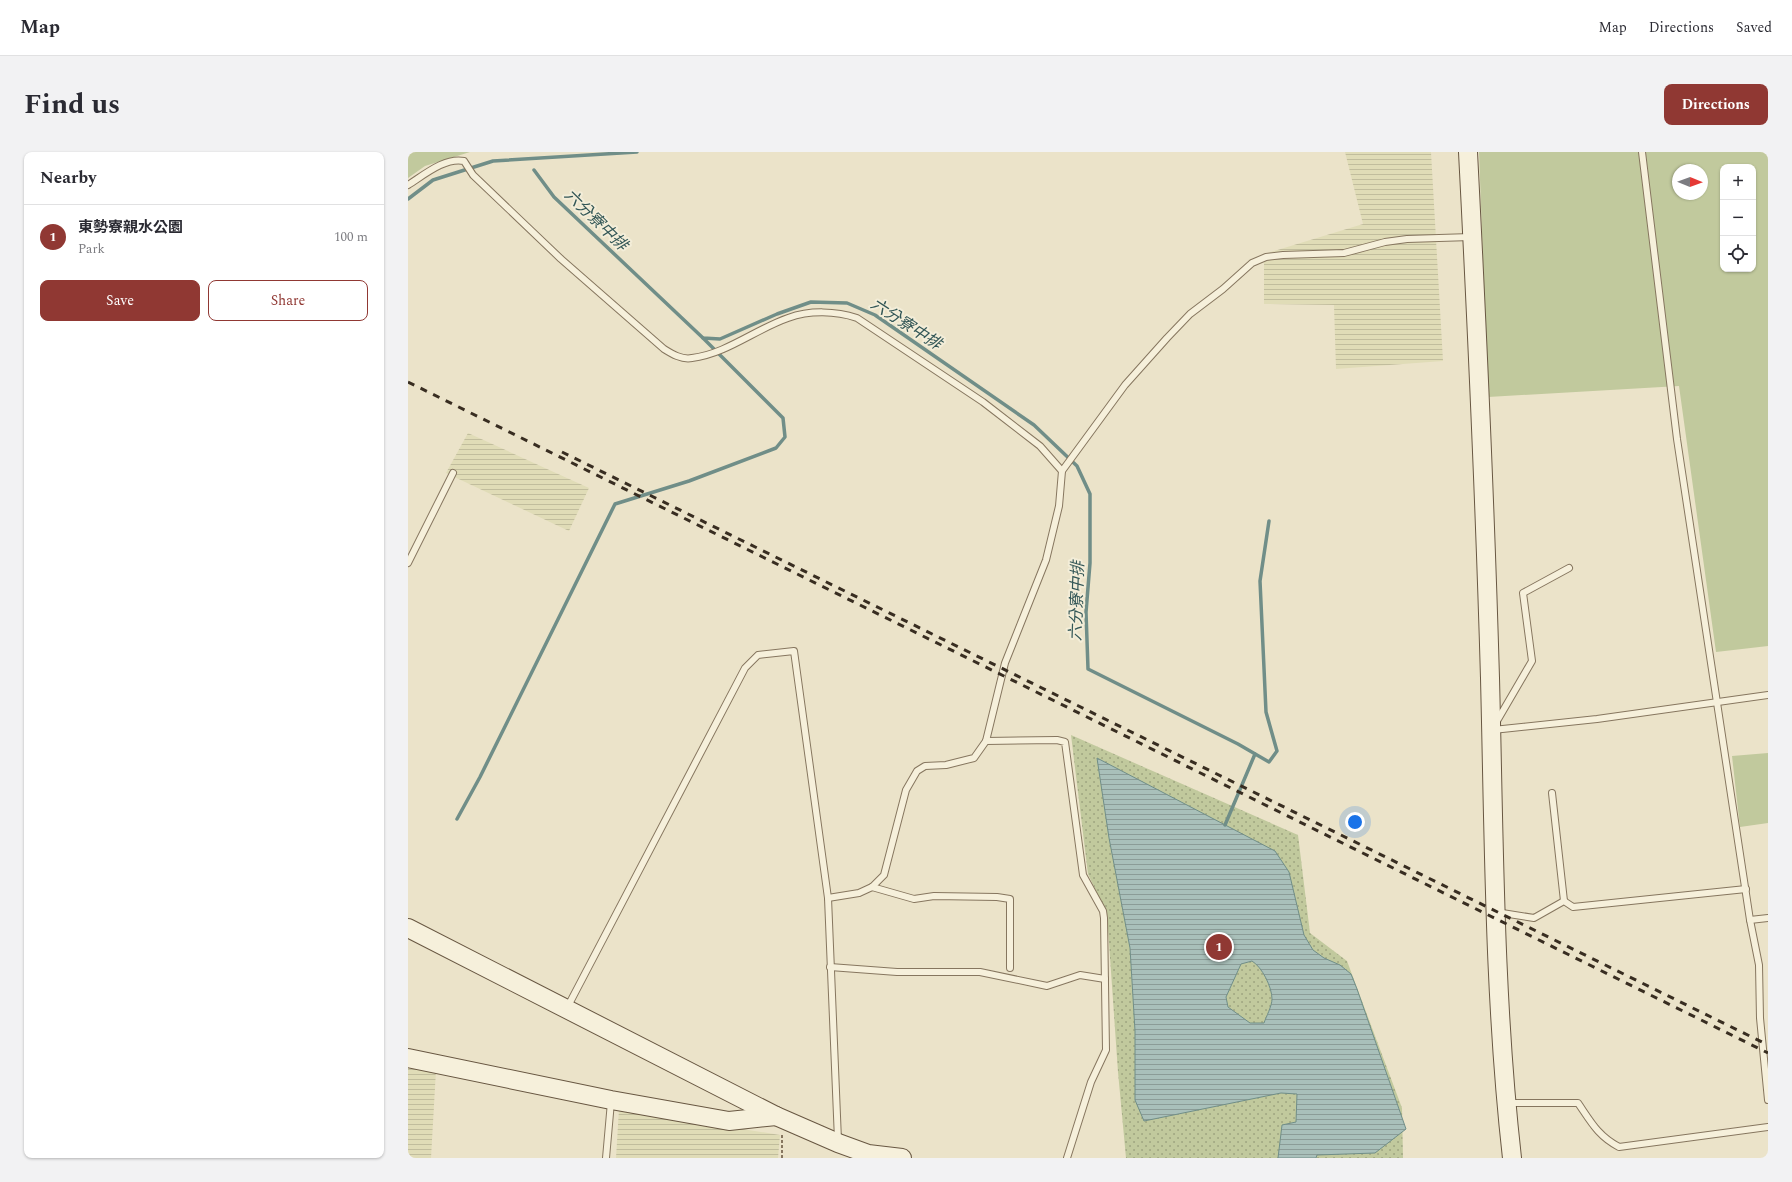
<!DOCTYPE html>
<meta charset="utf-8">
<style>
body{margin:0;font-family:Spectral,"Noto Sans TC",serif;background:#f2f2f3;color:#2b2b33}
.controls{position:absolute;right:12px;top:12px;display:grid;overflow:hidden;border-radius:8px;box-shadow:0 1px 3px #0004}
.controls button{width:36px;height:36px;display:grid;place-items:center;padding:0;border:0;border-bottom:1px solid #e1e1e2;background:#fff;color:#2b2b33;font:20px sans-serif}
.compass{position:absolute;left:1264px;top:12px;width:36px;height:36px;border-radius:50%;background:#fff;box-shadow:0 1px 3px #0004;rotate:91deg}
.you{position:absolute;left:947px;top:670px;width:14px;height:14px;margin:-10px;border:3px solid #fff;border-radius:50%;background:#1a73e8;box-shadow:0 0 0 6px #1a73e833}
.badge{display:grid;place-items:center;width:26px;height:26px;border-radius:50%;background:#903833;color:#fff;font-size:13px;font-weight:700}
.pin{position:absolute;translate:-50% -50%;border:2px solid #fff;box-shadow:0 1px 4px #0006}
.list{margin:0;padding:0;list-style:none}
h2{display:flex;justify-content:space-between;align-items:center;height:52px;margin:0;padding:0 16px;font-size:17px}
h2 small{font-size:13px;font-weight:400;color:#7c7c81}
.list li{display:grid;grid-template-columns:26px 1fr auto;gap:12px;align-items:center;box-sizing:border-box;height:64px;padding:0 16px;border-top:1px solid #e1e1e2}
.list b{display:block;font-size:15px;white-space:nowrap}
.list p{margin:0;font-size:13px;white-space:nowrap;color:#7c7c81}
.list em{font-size:13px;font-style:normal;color:#7c7c81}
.actions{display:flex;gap:8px;padding:12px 16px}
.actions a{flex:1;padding:9px 0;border:1px solid #903833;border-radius:8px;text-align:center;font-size:14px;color:#903833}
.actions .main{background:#903833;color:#fff}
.icon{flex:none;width:22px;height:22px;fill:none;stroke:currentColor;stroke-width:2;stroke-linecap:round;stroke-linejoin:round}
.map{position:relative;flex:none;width:1360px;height:1006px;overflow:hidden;border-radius:8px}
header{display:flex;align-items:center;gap:24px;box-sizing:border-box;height:56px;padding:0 20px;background:#fff;border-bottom:1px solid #e1e1e2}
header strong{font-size:19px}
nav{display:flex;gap:22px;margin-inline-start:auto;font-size:14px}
.intro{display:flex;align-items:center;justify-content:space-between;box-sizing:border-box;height:96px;padding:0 24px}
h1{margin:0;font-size:28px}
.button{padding:10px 18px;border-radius:8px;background:#903833;color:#fff;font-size:14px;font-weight:700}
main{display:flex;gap:24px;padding:0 24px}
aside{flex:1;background:#fff;border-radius:8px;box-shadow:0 1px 3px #0004}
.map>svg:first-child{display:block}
.farmland{fill:url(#farmland-rules)}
.green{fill:#c1c99d;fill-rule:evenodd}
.park{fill:url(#park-dots)}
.water{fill:url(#water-rules);stroke:#708e88;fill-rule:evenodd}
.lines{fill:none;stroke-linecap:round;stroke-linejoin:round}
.stream{stroke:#708e88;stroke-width:3.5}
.lane-casing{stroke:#86765f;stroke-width:8}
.secondary-casing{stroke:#685742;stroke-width:20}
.path{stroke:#86765f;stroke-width:2;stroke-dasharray:3 2;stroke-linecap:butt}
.lane{stroke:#f6f0db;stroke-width:6}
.secondary{stroke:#f6f0db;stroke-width:18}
.rail{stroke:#382d21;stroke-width:3;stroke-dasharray:7 7;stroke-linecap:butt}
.labels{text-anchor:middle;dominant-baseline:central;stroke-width:4;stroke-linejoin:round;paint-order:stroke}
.water-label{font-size:16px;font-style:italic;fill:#325656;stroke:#f3edd8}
</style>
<header>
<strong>Map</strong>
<nav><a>Map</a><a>Directions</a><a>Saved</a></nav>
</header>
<div class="intro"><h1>Find us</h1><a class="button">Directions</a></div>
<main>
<aside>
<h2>Nearby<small></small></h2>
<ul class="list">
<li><span class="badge">1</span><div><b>東勢寮親水公園</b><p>Park</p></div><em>100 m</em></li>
</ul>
<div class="actions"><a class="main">Save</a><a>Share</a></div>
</aside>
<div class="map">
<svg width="1360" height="1006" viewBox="0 0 1360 1006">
<defs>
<pattern id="farmland-rules" width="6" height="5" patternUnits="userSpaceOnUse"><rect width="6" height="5" fill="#e0dcb7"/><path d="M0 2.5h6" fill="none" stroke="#c1bd9d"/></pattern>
<pattern id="park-dots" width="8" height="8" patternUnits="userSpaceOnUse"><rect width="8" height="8" fill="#c1c99d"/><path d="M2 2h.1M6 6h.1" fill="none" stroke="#9ea480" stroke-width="1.8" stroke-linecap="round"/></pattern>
<pattern id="water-rules" width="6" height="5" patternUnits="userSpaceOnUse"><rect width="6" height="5" fill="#a9c0ba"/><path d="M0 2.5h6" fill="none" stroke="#8b9c97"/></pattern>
</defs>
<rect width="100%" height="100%" fill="#ebe3c9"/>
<g class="farmland">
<path d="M937 0H1023L1035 209 928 217 926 153 856 152V102L955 72Z"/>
<path d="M60 281 181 336 161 379 38 321Z"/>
<path d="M0 913 28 918 23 1006H0Z"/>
<path d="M211 957 372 983 370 1006H208Z"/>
</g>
<g class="green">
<path d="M0 0H62L17 14 0 26Z"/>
<path d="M1071 0H1360V494L1308 500 1271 234 1080 245ZM1315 15H1345V117H1315ZM1270 18H1294V42H1270Z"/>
<path d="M1360 601V671L1332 675 1324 604Z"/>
</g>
<path class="park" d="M663 583 890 683 902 781 939 809 994 956 995 1006H718L710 920 699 762 680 722Z"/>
<path class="water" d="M689 606 867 699 881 720 896 783 905 798 916 806 932 813 943 822 949 837 998 977 967 1001 909 1003 908 1006H870L874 973 888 970 889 942 873 941 736 969 727 948V879L722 796 701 686ZM844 809C854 815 864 835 864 847 864 854 858 865 856 871H842L820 855 818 845 833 812Z"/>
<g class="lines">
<g class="stream">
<path d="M126 18 146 45 295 186 312 187 369 162 403 150 439 151 467 163 626 273 669 314 682 342V411L678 460 680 517 830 592 861 610 869 599 858 560 852 429 861 369"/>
<path d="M0 47 25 28 85 9 229 0"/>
<path d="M49 667 72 625 207 352 281 329 368 296 377 285 375 266 295 186"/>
<path d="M817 673 847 602"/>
</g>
<defs>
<g id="lane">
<path d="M1234 0 1269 287 1342 768 1351 813 1352 866 1360 948"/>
<path d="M0 33C16 23 37 5 56 9L65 23 153 107 256 197C264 202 274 208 284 206 318 202 348 177 380 166 402 158 428 159 449 166L575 250 632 294 654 319 651 354 638 408 597 511 578 589"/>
<path d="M654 319 717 233 759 186 782 162 815 137 844 111 858 105 875 103 936 101 977 90 999 87 1063 85"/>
<path d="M0 411 45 321"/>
<path d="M1089 569 1124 509 1115 441 1161 416"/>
<path d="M1085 578 1189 567 1360 543"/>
<path d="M1144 641 1156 749"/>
<path d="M464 735 506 747 526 744 589 745 602 747V816"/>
<path d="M420 746 451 741 464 735 476 723 498 638 509 619 517 614 538 613 566 606 578 589 649 588 657 590 675 723 695 759 696 766 698 898 683 930 659 1006"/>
<path d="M1088 760 1126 766 1156 749 1165 755 1338 737"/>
<path d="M1342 768 1360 766"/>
<path d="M422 815 489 820H572L639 834 672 823 697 827"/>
<path d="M159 856 337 516 350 503 386 499 420 746 430 988"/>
<path d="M1101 951H1170C1183 970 1190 984 1211 995L1360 975"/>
<path d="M198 1006 203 950"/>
</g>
<g id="secondary">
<path d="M1060 0C1069 175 1077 350 1082 526 1086 686 1086 847 1104 1006"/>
<path d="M0 776 368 964 430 991 460 1002 494 1006"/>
<path d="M0 906 203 948 321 969 368 964"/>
</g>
</defs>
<use href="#lane" class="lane-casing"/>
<use href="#secondary" class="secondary-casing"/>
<path class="path" d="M374 1006V983"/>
<use href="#lane" class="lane"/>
<use href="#secondary" class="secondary"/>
<g class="rail">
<path d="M0 230 1360 901"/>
<path d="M154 300 1360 893"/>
</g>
</g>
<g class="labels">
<g class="water-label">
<text transform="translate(188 68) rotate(44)">六分寮中排</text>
<text transform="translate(498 172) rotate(33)">六分寮中排</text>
<text transform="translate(669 449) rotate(-88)">六分寮中排</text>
</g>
</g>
</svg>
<div class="controls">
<button>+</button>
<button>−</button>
<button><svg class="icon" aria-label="locate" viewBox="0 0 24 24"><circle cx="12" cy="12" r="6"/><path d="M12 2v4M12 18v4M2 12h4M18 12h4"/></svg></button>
</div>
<svg class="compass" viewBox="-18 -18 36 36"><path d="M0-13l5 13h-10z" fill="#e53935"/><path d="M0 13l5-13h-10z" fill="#7c7c81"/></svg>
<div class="you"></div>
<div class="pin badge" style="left:811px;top:795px">1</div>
</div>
</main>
